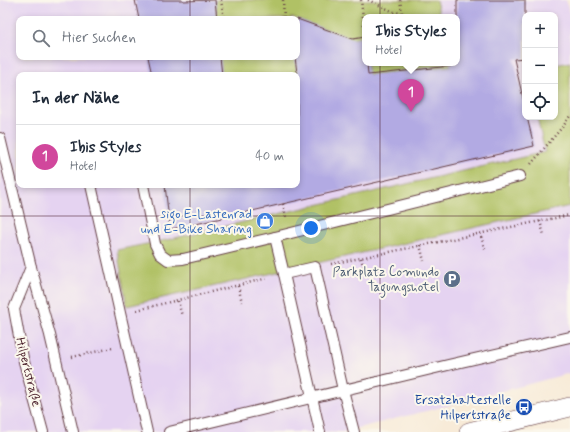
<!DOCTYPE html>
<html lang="de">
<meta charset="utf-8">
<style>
body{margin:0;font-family:Mynerve,sans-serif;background:#f2f2f3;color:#1f2937}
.controls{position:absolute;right:12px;top:12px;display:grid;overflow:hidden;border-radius:8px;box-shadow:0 2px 6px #0003}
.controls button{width:36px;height:36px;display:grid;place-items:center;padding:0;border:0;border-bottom:1px solid #e0e1e3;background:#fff;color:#1f2937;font:20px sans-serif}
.you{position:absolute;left:311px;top:228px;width:14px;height:14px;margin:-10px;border:3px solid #fff;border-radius:50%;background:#1a73e8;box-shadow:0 0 0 6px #1a73e833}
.badge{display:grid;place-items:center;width:26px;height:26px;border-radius:50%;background:#d93025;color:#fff;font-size:13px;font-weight:700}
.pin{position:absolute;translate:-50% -33px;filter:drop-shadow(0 1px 2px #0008)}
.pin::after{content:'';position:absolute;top:21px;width:14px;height:12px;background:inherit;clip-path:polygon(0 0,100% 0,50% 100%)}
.popup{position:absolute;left:362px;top:14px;width:98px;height:52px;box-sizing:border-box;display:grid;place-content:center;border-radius:8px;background:#fff;filter:drop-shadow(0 1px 3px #0005);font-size:13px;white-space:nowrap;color:#747a83}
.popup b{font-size:15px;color:#1f2937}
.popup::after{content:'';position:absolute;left:50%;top:100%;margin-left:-8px;border:8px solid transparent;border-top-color:#fff}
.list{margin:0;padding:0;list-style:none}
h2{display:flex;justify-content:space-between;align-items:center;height:52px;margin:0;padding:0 16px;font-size:17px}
h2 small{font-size:13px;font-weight:400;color:#747a83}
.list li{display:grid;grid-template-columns:26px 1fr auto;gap:12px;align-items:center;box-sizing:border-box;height:64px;padding:0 16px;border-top:1px solid #e0e1e3}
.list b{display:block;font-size:15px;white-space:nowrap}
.list p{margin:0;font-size:13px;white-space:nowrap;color:#747a83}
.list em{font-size:13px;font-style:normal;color:#747a83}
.icon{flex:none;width:22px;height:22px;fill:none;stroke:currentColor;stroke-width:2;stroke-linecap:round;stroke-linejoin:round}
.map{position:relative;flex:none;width:570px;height:432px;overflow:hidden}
.search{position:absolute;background:#fff;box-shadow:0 2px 6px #0003;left:16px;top:16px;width:284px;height:44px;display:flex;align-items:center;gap:10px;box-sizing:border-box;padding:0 14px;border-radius:8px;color:#747a83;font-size:15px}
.panel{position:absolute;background:#fff;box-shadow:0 2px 6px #0003;left:16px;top:72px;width:284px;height:116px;border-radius:8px}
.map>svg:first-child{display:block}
.built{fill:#e5d3f1;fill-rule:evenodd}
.green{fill:#b0c165;stroke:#7d7048}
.building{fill:#b2aae3}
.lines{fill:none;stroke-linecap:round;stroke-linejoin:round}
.service-casing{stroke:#643e45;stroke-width:12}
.minor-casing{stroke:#643e45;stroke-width:20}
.path{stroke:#643e45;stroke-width:2.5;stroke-dasharray:1 3;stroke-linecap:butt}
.service{stroke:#fff;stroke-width:10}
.minor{stroke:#fff;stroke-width:19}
.grid{fill:none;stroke:#4a1f2b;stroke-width:1;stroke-opacity:0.55}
.labels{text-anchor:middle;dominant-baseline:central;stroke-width:4;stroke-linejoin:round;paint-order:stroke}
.shop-label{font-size:13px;fill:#366cbe;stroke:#fbf7ec;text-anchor:end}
.service-label{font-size:13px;fill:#4e5e75;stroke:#fbf7ec;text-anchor:end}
.street-label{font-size:13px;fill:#4a1f2b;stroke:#fbf7ec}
.transit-label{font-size:13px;fill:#164399;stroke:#fbf7ec;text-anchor:end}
</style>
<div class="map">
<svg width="570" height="432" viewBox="0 0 570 432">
<rect width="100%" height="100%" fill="#fbf7ec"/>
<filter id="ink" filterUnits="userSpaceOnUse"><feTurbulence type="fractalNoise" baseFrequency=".025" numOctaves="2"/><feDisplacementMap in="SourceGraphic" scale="8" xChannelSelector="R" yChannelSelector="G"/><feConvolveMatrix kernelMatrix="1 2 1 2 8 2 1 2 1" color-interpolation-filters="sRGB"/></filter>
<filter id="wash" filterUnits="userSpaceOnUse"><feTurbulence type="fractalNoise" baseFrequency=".012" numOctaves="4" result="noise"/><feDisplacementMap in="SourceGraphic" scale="16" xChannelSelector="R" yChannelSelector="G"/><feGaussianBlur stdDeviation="0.9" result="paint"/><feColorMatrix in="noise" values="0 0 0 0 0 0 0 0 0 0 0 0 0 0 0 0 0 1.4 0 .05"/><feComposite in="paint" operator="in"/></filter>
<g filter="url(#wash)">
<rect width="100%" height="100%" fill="#f8ebd8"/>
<path class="built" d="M0 0H566L570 16V373L450 405 342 432H0ZM525 15H555V117H525ZM365 17H457V63H365ZM19 19H297V57H19ZM19 75H297V185H19Z"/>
<g class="green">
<path d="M215 0H436L440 17H365V37L353 39 291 17V19H217Z"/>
<path d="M220 57H295L304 65 297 75H222Z"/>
<path d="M570 62V206L127 306 117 250 166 240 545 152 537 117H555V65Z"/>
<path d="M367 63H450L451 66 368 75Z"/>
</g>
<g id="blocks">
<g class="building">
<path d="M135 0H183V1L215 0 217 19H139Z"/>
<path d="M457 0H525V58L514 59 525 107V117H527L534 146 187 226 170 229 165 185H297V73L295 57H297V19L353 39 365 37V63H367L368 75 451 66 450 63H457Z"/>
<path d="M148 57H220L222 75H152Z"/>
</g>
</g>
</g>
<g filter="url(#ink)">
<use href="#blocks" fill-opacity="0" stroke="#643e45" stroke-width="1"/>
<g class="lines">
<defs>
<g id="service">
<path d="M0 138 31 267 50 335 73 432"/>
<path d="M91 185 147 432"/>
<path d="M143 185 155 244 160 254 168 260 183 259 275 237 284 274"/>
<path d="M275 237 520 176"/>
<path d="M31 267 14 309 23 358 43 432"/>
<path d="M169 432 448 365 570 337"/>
<path d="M320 432 284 274 315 267 343 390 354 432"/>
</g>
<path id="minor" d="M469 432 570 407"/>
</defs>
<use href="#service" class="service-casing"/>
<use href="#minor" class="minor-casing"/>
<g class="path">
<path d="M221 0 224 19"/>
<path d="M283 0 284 19"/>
<path d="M361 0 365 35"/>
<path d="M368 0 394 12 402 13V17"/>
<path d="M400 0 402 13"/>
<path d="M531 164 564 125 570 116"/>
<path d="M283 204 286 217"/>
<path d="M540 221 544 235"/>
<path d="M480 233 485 249"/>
<path d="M420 245 424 261"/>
<path d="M361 258 365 273"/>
<path d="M331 264 570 215"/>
<path d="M238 286 242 302"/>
<path d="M178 301 182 316"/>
<path d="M137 310 268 278"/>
<path d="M72 357 112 348"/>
</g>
<use href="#service" class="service"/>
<use href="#minor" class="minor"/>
</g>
</g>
<path class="grid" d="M190 0V19M380 0V432M190 57V75M190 185V432M0 216H570"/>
<defs>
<symbol id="shop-disc" viewBox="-11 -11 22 22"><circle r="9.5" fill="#3f7fe0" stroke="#fbf7ec"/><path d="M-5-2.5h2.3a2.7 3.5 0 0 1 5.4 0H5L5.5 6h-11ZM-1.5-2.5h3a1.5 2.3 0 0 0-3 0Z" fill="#fff"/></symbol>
<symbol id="parking-disc" viewBox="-11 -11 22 22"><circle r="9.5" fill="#5c6f8a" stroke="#fbf7ec"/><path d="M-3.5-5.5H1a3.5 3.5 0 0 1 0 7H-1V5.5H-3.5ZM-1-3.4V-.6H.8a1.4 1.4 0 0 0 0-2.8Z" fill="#fff"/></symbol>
<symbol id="bus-disc" viewBox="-11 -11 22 22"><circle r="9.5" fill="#1a4fb4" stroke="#fbf7ec"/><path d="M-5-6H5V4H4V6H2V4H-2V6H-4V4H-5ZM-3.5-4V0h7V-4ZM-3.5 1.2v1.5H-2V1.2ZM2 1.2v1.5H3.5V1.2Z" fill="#fff"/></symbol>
</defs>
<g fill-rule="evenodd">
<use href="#shop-disc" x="255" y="211" width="20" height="20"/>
<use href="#parking-disc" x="442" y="269" width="20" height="20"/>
<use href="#bus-disc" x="514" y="397" width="20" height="20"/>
</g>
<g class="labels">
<g class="shop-label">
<text x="252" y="214">sigo E-Lastenrad<tspan x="252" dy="15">und E-Bike Sharing</tspan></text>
</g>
<g class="service-label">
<text x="439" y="272">Parkplatz Comundo<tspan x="439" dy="15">Tagungshotel</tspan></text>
</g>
<g class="street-label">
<text transform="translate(28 372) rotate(76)">Hilpertstraße</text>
</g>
<g class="transit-label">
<text x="511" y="400">Ersatzhaltestelle<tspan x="511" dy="15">Hilpertstraße</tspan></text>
</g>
</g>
</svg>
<div class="controls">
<button>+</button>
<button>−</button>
<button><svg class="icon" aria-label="locate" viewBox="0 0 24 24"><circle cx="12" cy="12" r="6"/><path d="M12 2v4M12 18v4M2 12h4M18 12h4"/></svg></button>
</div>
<div class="you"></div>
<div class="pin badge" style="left:411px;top:112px;background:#d1479c">1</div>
<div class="popup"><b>Ibis Styles</b>Hotel</div>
<div class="search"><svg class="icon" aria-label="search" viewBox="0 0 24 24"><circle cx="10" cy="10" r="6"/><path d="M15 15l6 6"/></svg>Hier suchen</div>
<section class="panel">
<h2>In der Nähe<small></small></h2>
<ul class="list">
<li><span class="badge" style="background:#d1479c">1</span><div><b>Ibis Styles</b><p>Hotel</p></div><em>40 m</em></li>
</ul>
</section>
</div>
